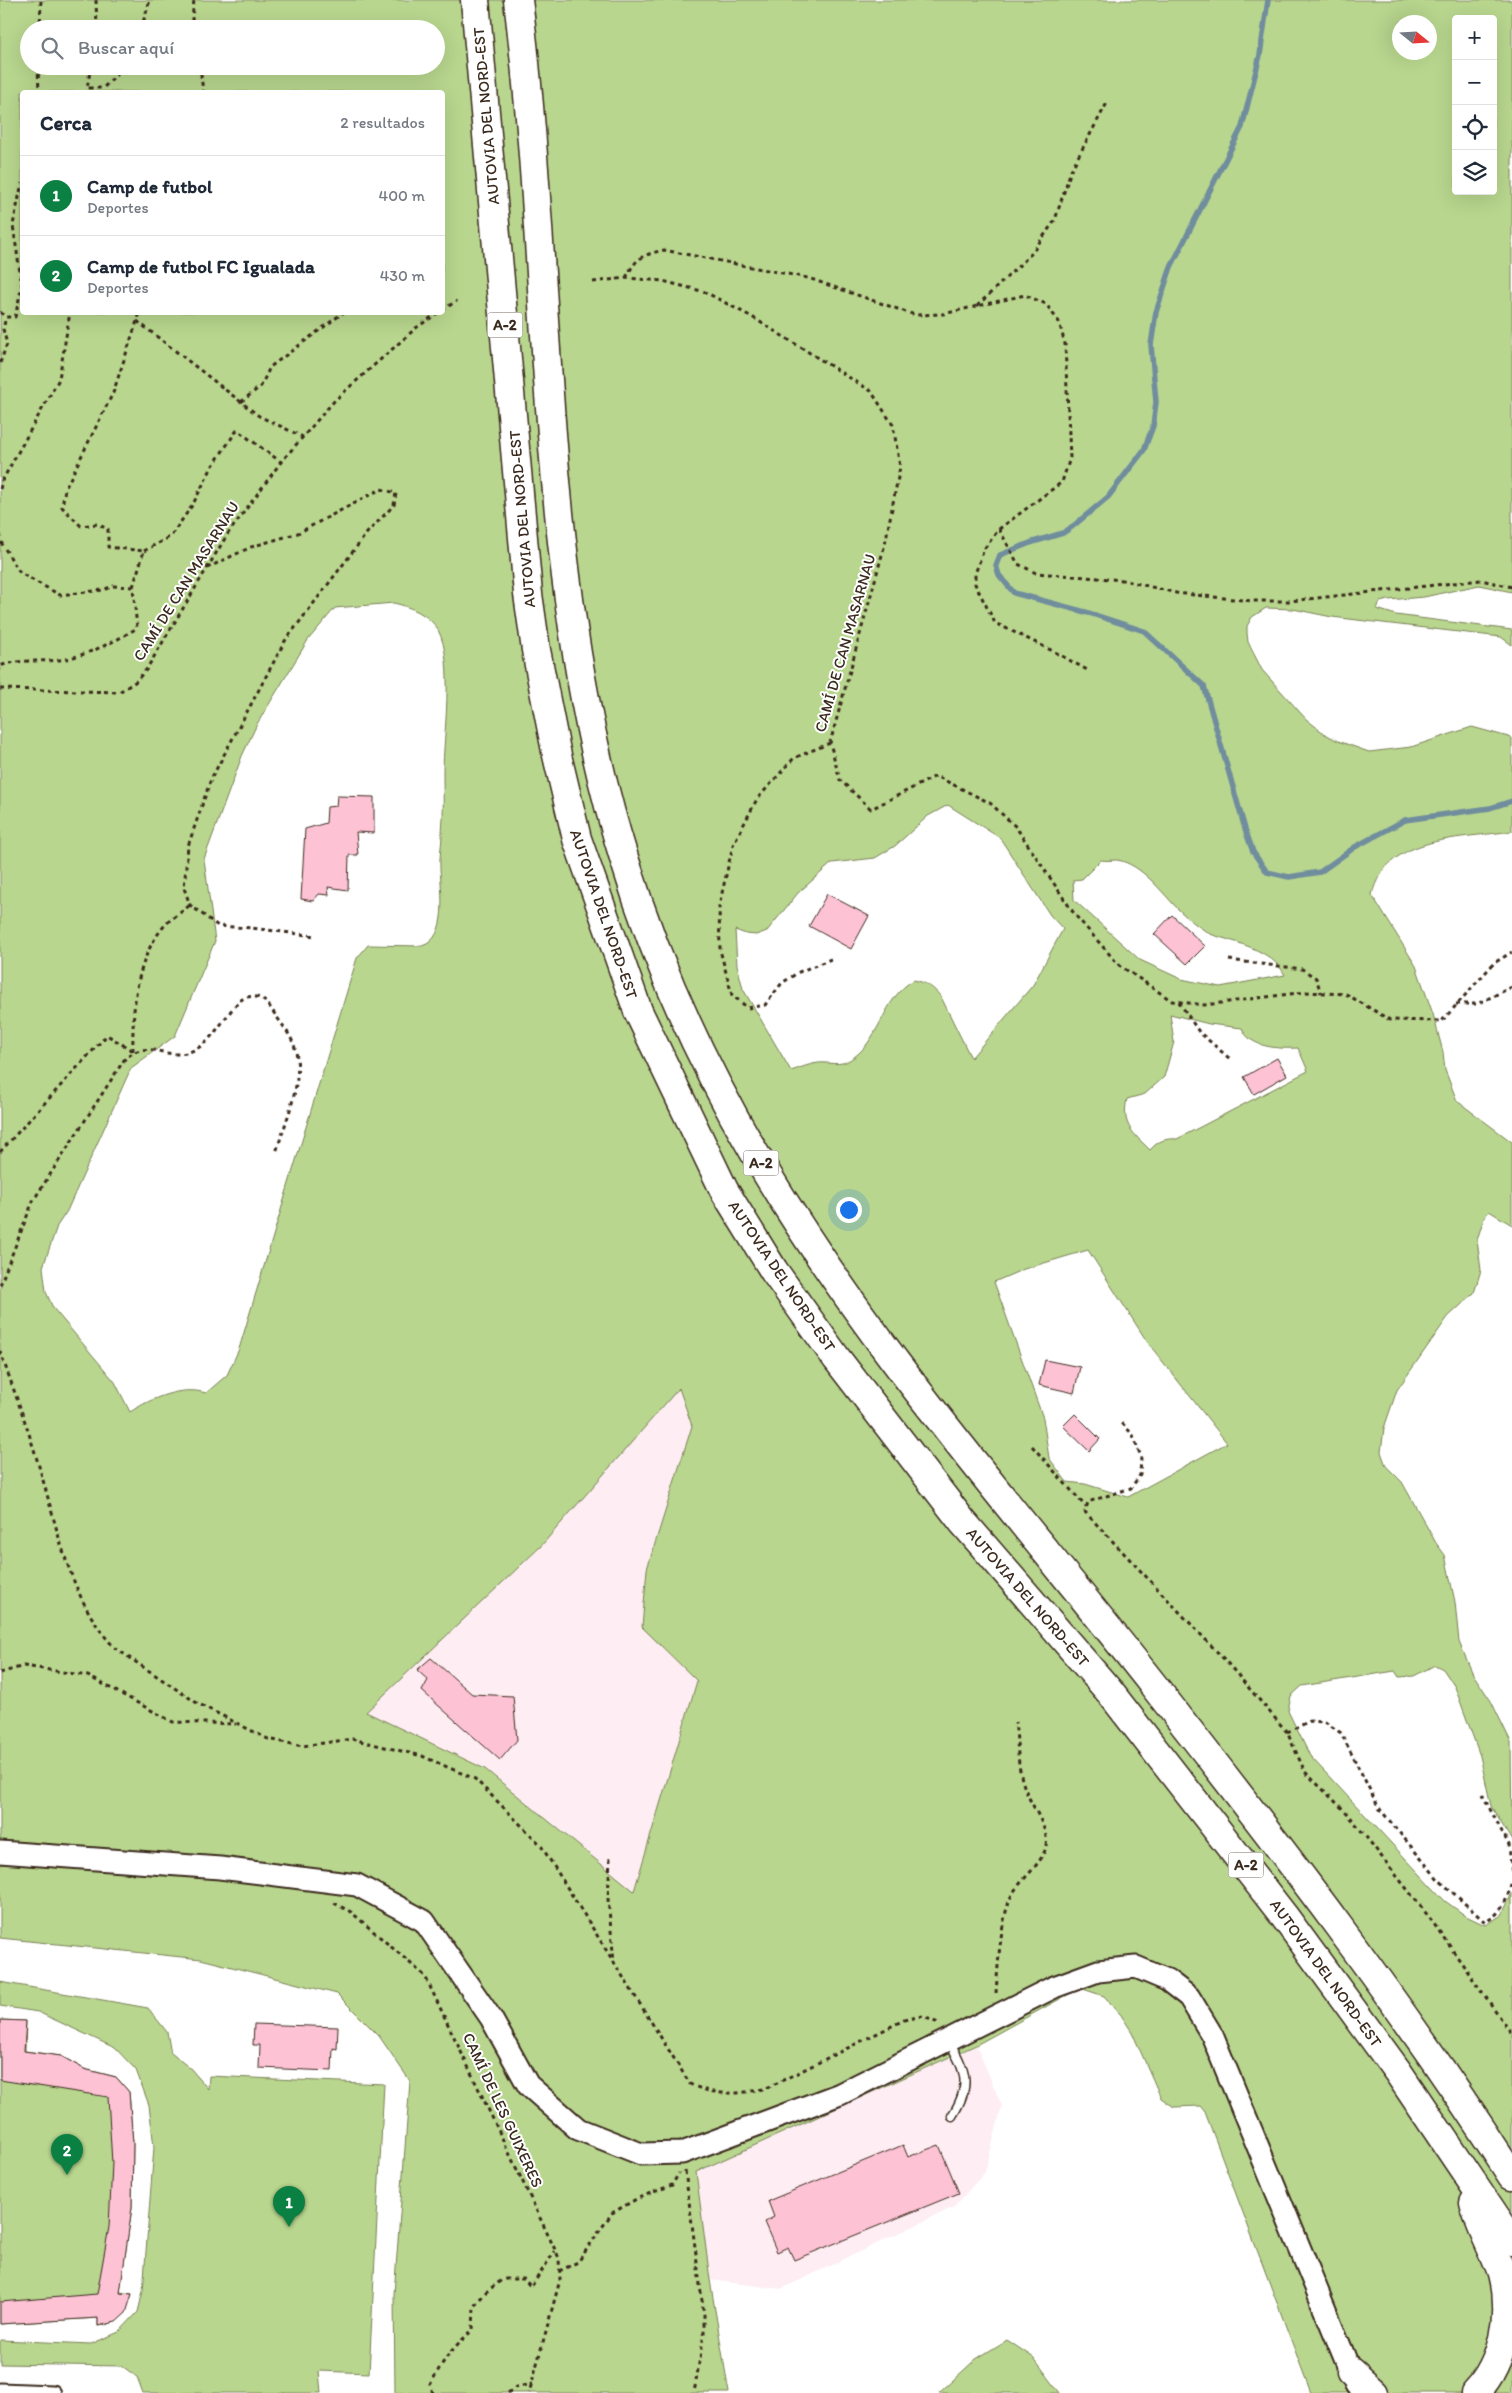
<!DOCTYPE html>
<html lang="es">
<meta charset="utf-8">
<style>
body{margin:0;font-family:Itim,sans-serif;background:#f6f6f7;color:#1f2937}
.controls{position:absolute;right:15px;top:15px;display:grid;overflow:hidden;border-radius:5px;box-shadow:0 5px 20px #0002}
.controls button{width:45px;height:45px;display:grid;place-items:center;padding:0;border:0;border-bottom:1px solid #e0e1e3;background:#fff;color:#1f2937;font:25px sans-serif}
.compass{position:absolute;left:1392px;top:15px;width:45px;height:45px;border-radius:50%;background:#fff;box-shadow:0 5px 20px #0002;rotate:108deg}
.you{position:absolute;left:848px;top:1209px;width:18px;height:18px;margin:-12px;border:4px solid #fff;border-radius:50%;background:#1a73e8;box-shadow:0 0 0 8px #1a73e833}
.badge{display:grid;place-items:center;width:32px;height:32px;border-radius:50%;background:#0b8043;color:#fff;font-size:16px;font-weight:700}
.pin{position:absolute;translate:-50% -41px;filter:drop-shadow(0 1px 2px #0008)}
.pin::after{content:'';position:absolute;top:26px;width:18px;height:15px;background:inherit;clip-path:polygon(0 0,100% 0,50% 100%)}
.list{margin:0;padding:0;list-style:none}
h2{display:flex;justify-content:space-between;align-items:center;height:65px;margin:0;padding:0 20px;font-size:21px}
h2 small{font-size:16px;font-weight:400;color:#747a83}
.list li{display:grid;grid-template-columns:32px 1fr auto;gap:15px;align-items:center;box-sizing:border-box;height:80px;padding:0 20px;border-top:1px solid #e0e1e3}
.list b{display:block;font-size:19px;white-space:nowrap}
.list p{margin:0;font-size:16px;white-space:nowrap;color:#747a83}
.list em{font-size:16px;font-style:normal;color:#747a83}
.icon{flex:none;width:28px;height:28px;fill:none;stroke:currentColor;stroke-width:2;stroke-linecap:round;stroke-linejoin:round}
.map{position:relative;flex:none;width:1512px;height:2393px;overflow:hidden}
.search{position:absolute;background:#fff;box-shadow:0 5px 20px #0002;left:20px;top:20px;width:425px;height:55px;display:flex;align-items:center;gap:12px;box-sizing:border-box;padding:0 18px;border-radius:28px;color:#747a83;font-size:19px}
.panel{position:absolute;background:#fff;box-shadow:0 5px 20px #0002;left:20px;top:90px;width:425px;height:225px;border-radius:5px}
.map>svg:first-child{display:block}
.built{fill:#feedf2}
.green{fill:#b8d68e;stroke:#7a8056;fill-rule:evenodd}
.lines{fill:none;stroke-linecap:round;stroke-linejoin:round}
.stream{stroke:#708d9e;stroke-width:5.5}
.building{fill:#fdc3d5;stroke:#3b2a1e}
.lane-casing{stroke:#3b2a1e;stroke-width:11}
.street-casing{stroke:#3b2a1e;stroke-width:19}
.secondary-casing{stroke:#3b2a1e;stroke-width:25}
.highway-casing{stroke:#3b2a1e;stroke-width:31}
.path{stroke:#3b2a1e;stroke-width:3;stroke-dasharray:4 4;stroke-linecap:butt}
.lane{stroke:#fff;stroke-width:8}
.street{stroke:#fff;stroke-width:15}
.secondary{stroke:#fff;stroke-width:21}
.highway{stroke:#fff;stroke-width:28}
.labels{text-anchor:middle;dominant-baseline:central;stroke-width:4;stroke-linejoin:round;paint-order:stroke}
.shield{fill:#fff;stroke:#766a62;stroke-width:1}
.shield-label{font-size:15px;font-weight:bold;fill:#3b2a1e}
.street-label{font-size:16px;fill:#3b2a1e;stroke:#fff}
</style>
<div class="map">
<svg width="1512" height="2393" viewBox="0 0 1512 2393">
<rect width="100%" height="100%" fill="#fff"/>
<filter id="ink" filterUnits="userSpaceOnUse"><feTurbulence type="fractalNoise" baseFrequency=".02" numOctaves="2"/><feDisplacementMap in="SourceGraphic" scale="10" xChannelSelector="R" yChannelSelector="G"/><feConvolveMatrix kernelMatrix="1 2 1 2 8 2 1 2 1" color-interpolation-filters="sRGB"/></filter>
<g filter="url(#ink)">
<g class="built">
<path d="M679 1388 692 1426 647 1569 642 1627 697 1681 634 1891 485 1769 366 1712 541 1546Z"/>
<path d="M976 2045 1002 2106 985 2172 954 2207 781 2289 710 2280 696 2172Z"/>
</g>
<g class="green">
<path d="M0 0H1512V592L1479 585 1424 597 1388 600 1380 602 1377 609 1396 615 1512 630V645L1501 637 1332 617 1293 609 1266 608 1252 617 1247 626V633L1248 642 1262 670 1306 719 1325 734 1338 741 1369 752 1411 747 1472 727 1512 738V831C1464 839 1386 834 1372 895L1416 966 1433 1014 1443 1052 1445 1070 1457 1101 1512 1142V1225L1489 1211 1484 1218 1477 1240 1481 1270 1474 1293 1448 1317 1397 1390 1384 1428 1381 1452 1386 1466 1402 1482 1436 1543 1445 1555 1455 1602 1459 1642 1473 1674 1491 1701 1511 1742 1512 1841 1491 1806 1480 1756 1455 1687 1443 1669 1435 1665 1414 1676 1399 1677 1395 1671 1302 1686 1291 1696 1288 1711 1310 1756 1445 1901 1466 1916 1485 1925 1502 1915 1512 1893V2393H1311L1205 2112 1200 2106 1174 2107 1161 2098 1132 2032 1121 2015 1104 1996 1080 1988 976 2045 696 2172 710 2280 729 2393H395L394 2294 410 2081 379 2036 337 1994 201 1959 0 1938ZM1456 19H1493V191H1456ZM1400 22H1430V52H1400ZM29 29H436V66H29ZM22 92H442V312H22ZM394 603C410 607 429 614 438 630 455 661 443 737 443 773 443 793 444 813 442 833 442 845 439 857 440 868 441 890 449 938 422 946L368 945 357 958 239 1349 227 1375 206 1393C181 1385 150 1399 130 1412L115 1382 53 1308 46 1292 43 1267 57 1226 67 1211 131 1068 175 1036 215 941 204 859 242 756 257 724 308 640 335 608ZM948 805 1000 838 1050 915 1063 929 1033 985 971 1058 941 997C933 987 927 983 914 980 882 997 881 1043 848 1061 839 1066 828 1062 818 1063 809 1064 800 1068 791 1071L743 989 737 965 735 930 746 934 756 935 767 931 798 893 832 863 875 858 895 846 928 816ZM1101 860C1106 861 1112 860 1117 860 1142 864 1162 893 1179 910 1188 919 1199 927 1210 934 1237 943 1271 949 1285 975L1220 987 1181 979 1140 960 1074 900 1073 880 1082 879ZM1170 1014 1209 1024 1242 1028C1249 1048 1279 1049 1298 1048L1308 1071 1177 1139C1165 1138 1158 1141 1150 1150 1133 1133 1121 1125 1127 1099L1145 1094 1164 1077 1174 1042ZM1088 1250 1148 1343 1227 1443 1128 1497 1085 1484 1067 1482 1049 1458 1043 1418 994 1282 1024 1269ZM679 1388 692 1426 647 1569 642 1627 697 1681 634 1891 485 1769 366 1712 541 1546Z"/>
<path d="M0 1982 148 2008 167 2032 171 2053 191 2069 208 2089 209 2076 384 2084 369 2373 319 2371 321 2393H143L137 2377 122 2366 0 2364V2340L91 2344 119 2332 138 2312 143 2291 154 2147 149 2105 136 2070 115 2048 38 2012 0 2006Z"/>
<path d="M0 2020 26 2021 25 2051 61 2056 84 2069 116 2077 129 2092 133 2143 132 2207 120 2292 132 2294C125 2314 120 2324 98 2326V2318L0 2324Z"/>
<path d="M1007 2340 1034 2358 1060 2393H939L976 2359Z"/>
</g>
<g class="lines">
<path class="stream" d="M1268 0 1260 55 1242 127 1171 267 1156 312 1151 345 1156 402 1153 426 1144 450 1108 497 1072 527 1063 533 1030 543 1000 555 996 565 999 575 1014 593 1089 613 1144 631 1204 686 1245 829 1253 852 1267 872 1289 877 1320 872 1355 847 1405 820 1490 808 1512 801"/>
</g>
<g class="building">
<path d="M337 796 374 797V833L356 832 358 855H349L348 890 328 887 329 895 319 894 313 901 301 899 305 829 326 823 327 807 336 806Z"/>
<path d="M827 894 869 916 851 949 809 926Z"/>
<path d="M1172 915 1205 946 1187 964 1154 934Z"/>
<path d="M1277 1058 1287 1075 1254 1094 1244 1077Z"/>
<path d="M1045 1360 1080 1367 1074 1393 1039 1385Z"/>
<path d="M1075 1414 1100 1439 1089 1451 1063 1426Z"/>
<path d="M431 1658 472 1694 513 1696 517 1740 500 1760 422 1691 428 1680 417 1670Z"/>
<path d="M0 2020 26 2021 24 2051 61 2056 84 2069 116 2077 129 2092 133 2143 132 2207 120 2293 132 2294 126 2313 116 2322 98 2326V2318L0 2324V2302L97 2294 109 2227 112 2163 108 2097 0 2080Z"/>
<path d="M254 2024 338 2027 337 2049 333 2048 332 2071 259 2068 260 2045H253Z"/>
<path d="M903 2145 908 2157 939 2145 959 2193 794 2260 788 2247 777 2252 764 2222 774 2217 768 2201Z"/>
</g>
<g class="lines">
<defs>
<path id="lane" d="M949 2041C966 2072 972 2085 952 2116"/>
<path id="street" d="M0 2391 53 2393"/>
<path id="secondary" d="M0 1852 220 1868 357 1885 424 1921 491 2018 528 2085 578 2129 641 2154 682 2153 840 2094 1054 1987 1098 1971 1136 1967 1167 1980 1189 1997 1212 2035 1356 2385"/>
<g id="highway">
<path d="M475 0 528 594 536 650 556 751 577 839 638 1011 724 1190 774 1271 837 1359 962 1521 1109 1691 1284 1916 1398 2072 1512 2241"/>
<path d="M518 0C553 283 538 584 624 858 655 960 700 1060 754 1152 865 1343 1018 1513 1154 1686 1279 1845 1403 2006 1512 2176"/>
<path d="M1474 2203C1480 2228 1494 2250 1502 2274 1512 2315 1504 2363 1475 2393"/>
<path d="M1351 2372 1374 2393"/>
</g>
</defs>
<use href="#lane" class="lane-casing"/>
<use href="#street" class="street-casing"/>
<use href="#secondary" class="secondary-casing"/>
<use href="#highway" class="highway-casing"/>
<g class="path">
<path d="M96 0 97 29"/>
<path d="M40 29 41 0"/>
<path d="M141 29 150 0"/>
<path d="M191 29 194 0"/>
<path d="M38 66 39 92"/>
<path d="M91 66 87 88H103L126 66"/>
<path d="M200 66 203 92"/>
<path d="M626 278C636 257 643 255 664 250L808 278 915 315 943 314 1025 295 1046 304 1059 322 1065 344 1070 458 1062 482 999 529 984 549 975 574V584L995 623 1053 651 1089 671"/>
<path d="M593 282 626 278 663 281 705 292 752 317 871 391 893 425 900 467 885 544 830 743 840 780 871 809 936 776 990 803 1016 827 1075 915 1119 965 1172 1001 1204 1005 1306 992 1346 994 1390 1020 1442 1021 1494 963 1512 952"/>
<path d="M977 306 1032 253 1055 220 1071 170 1107 103"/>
<path d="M442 310 457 301"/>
<path d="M0 312 6 317H15L22 286 13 225 22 183"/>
<path d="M137 321 259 416 303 437"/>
<path d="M0 363 7 344 3 329 6 317"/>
<path d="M241 402 261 386 270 367 344 312"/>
<path d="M0 489 2 481 59 379 70 312"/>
<path d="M999 529 1018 564 1036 573 1123 580 1176 593 1252 601H1290L1481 580 1512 587"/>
<path d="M0 534 2 544 20 573 60 595 103 590 113 586 133 587 137 628C114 642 92 653 66 659 44 663 21 658 0 666"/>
<path d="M144 551 171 536 193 504 212 467 237 430 281 462"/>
<path d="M207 568 251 547 298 533 381 489 396 493 394 505 367 533 285 641 211 779 188 846 184 888 190 905 218 926 252 928 314 936"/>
<path d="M133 587 144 551 108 547V529L97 524 81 526 62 507 65 489 113 393 140 312"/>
<path d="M0 689 119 692 135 682 146 670 227 535 281 462 335 400 416 328 439 312"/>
<path d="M830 743 794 758 757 799 733 845 719 906 720 950 732 995 748 1008 765 1005 782 983 799 972 831 959"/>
<path d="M1229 960 1302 969 1316 978 1321 993"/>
<path d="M1179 1002 1199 1032 1230 1059"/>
<path d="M1456 1004H1477L1512 987"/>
<path d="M133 1051C132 1008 136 954 168 922 175 916 183 911 190 905"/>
<path d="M0 1152 107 1035 133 1051"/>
<path d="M0 1285 33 1201 124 1060C149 1035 165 1064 194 1050 217 1040 232 1000 247 997 260 994 268 1003 274 1013 281 1023 290 1034 294 1045 306 1079 285 1121 276 1153"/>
<path d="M0 1351C13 1388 27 1425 38 1463 57 1525 69 1600 115 1648L197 1703 268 1739 302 1746 352 1739 422 1756 475 1779 540 1844 690 2084C715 2097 741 2094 767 2088L904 2020 922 2016 938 2023"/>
<path d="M1122 1423 1133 1435 1141 1457 1140 1475 1131 1488 1088 1502 1085 1512 1223 1658 1287 1732 1305 1772 1348 1814 1429 1917 1512 2034"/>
<path d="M1032 1446 1086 1507"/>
<path d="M0 1673 24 1666 88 1676 173 1722 236 1724"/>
<path d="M1287 1732 1310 1721 1325 1722 1341 1733 1379 1808 1438 1879 1485 1922C1503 1913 1508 1898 1512 1880"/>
<path d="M1482 1794 1509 1845 1512 1875"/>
<path d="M610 1858 608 1899 614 1962"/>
<path d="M334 1903 351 1912 425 1976 559 2258 560 2280 529 2393"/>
<path d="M996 1993C998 1966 1000 1925 1010 1899 1017 1881 1043 1865 1046 1846 1049 1826 1030 1805 1024 1786 1017 1767 1018 1742 1015 1722"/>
<path d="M685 2171 704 2315V2334L694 2393"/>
<path d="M559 2271 578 2262 612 2213 638 2198 672 2185 679 2173"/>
<path d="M433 2393 430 2385C444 2359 451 2349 473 2330L474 2306 486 2292 503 2279H524L531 2287 555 2251"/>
<path d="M508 2393 516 2387 532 2384"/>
</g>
<use href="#lane" class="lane"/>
<use href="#street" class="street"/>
<use href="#secondary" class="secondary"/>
<use href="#highway" class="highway"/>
</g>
</g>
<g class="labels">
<g class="shield">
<rect x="487.5" y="312.5" width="35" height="25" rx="4"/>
<rect x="743.5" y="1150.5" width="35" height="25" rx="4"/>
<rect x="1228.5" y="1852.5" width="35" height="25" rx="4"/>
</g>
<g class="shield-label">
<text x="505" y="325">A-2</text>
<text x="761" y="1163">A-2</text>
<text x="1246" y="1865">A-2</text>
</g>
<g class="street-label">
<text transform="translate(486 116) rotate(-95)">AUTOVIA DEL NORD-EST</text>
<text transform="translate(522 519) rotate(-95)">AUTOVIA DEL NORD-EST</text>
<text transform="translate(186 581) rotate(-58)">CAMÍ DE CAN MASARNAU</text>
<text transform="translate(845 643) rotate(-74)">CAMÍ DE CAN MASARNAU</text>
<text transform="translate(604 914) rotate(71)">AUTOVIA DEL NORD-EST</text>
<text transform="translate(782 1276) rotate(56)">AUTOVIA DEL NORD-EST</text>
<text transform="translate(1028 1597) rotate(49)">AUTOVIA DEL NORD-EST</text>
<text transform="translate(1326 1973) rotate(54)">AUTOVIA DEL NORD-EST</text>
<text transform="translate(503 2110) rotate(65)">CAMÍ DE LES GUIXERES</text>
</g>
</g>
</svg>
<div class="controls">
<button>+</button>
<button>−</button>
<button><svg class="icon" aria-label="locate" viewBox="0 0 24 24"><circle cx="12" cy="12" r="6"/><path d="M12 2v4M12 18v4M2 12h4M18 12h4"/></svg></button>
<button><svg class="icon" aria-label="layers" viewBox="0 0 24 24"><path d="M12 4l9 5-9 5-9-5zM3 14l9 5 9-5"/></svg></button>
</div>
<svg class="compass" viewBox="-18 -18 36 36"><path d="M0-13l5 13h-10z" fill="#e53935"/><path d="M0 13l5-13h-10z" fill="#747a83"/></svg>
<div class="you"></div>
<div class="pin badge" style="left:289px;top:2227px">1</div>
<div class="pin badge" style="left:67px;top:2175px">2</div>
<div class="search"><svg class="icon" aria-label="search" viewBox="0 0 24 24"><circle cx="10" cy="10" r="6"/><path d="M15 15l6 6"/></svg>Buscar aquí</div>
<section class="panel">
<h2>Cerca<small>2 resultados</small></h2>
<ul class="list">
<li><span class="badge">1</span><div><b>Camp de futbol</b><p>Deportes</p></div><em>400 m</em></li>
<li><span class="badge">2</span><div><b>Camp de futbol FC Igualada</b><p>Deportes</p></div><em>430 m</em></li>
</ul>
</section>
</div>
